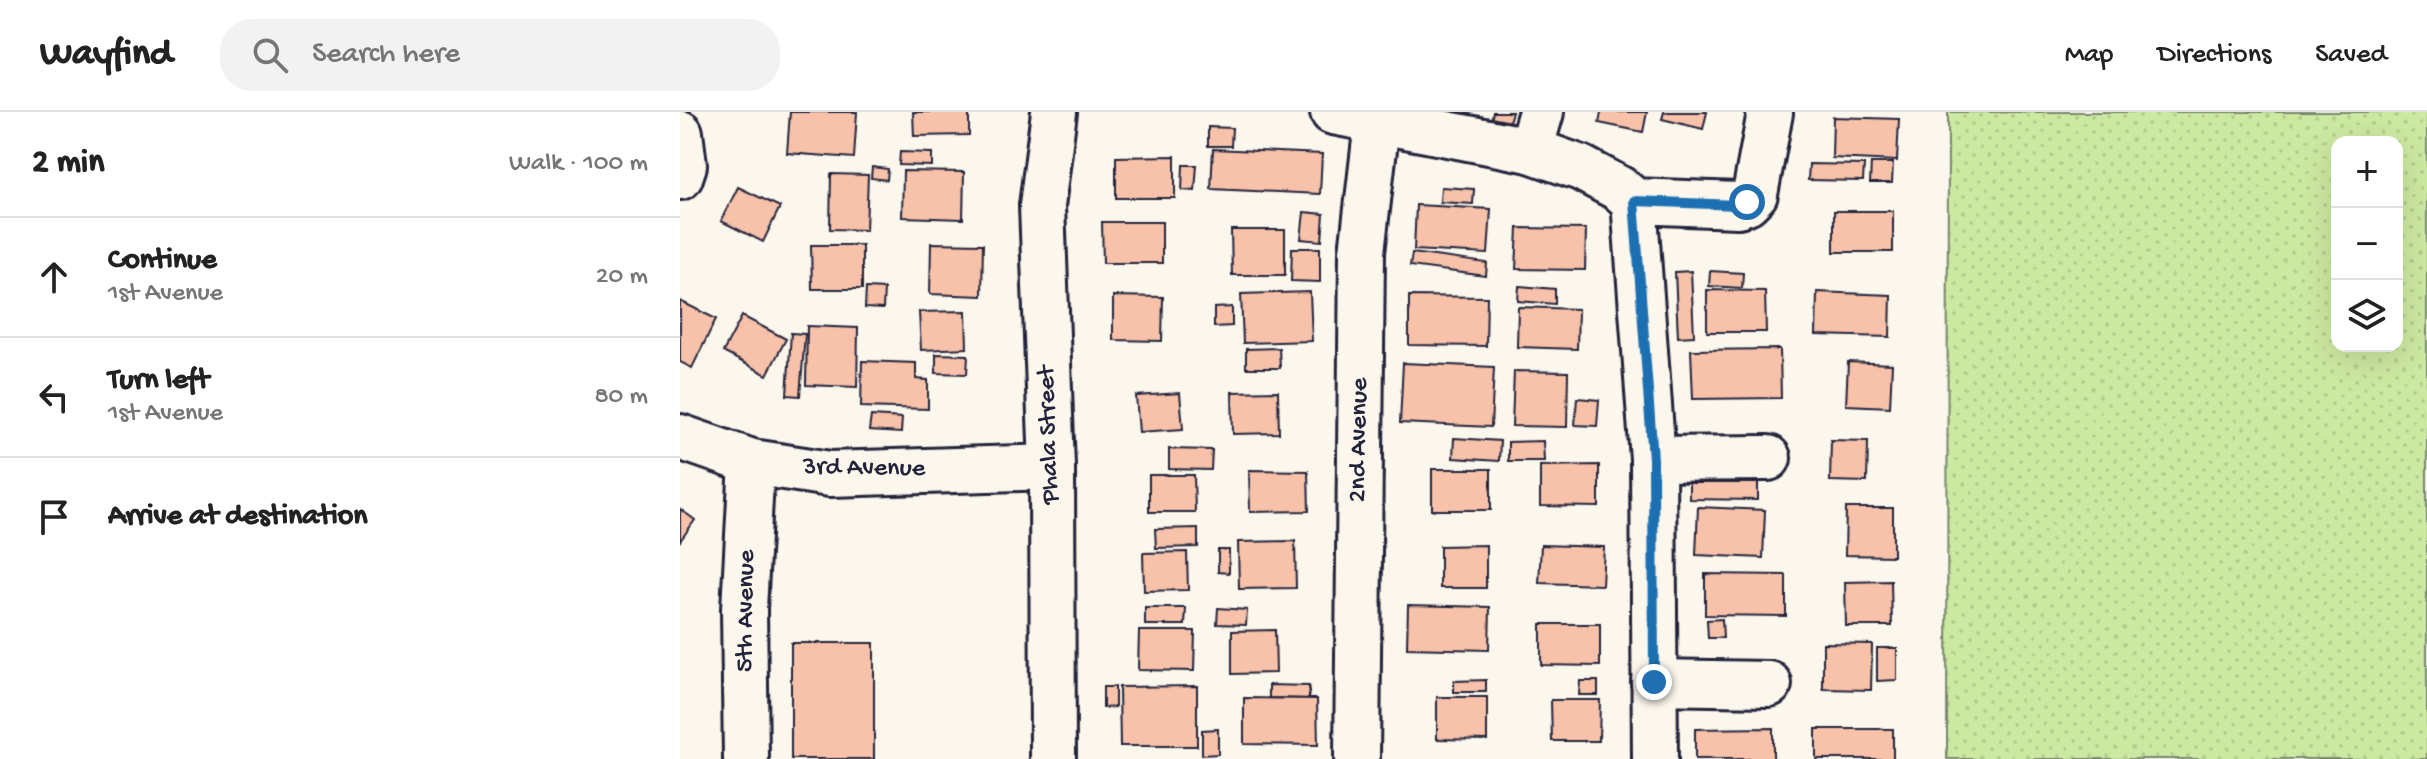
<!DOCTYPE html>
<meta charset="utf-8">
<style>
body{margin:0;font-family:"Gochi Hand",sans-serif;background:#f2f2f2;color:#222}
.controls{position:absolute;right:24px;top:24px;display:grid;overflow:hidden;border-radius:16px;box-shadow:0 8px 32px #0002}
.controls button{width:72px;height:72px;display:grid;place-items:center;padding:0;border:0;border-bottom:2px solid #e0e0e0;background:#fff;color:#222;font:40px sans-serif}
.stop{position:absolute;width:24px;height:24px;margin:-18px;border:6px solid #1f6fb2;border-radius:50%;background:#fff}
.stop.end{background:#1f6fb2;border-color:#fff;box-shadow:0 2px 8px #0008}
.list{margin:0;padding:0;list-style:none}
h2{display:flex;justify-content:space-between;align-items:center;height:104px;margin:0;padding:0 32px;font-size:34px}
h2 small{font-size:26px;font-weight:400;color:#767676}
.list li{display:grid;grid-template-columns:52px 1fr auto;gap:24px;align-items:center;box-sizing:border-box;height:120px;padding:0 32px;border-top:2px solid #e0e0e0}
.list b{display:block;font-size:30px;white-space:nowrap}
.list p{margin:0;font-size:26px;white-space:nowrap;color:#767676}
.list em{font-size:26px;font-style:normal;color:#767676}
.icon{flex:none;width:44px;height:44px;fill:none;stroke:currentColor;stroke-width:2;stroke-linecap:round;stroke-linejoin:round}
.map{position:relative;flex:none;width:1747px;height:647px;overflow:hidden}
header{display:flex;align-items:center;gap:48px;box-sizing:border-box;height:112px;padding:0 40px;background:#fff;border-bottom:2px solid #e0e0e0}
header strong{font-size:38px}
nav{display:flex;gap:44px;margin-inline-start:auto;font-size:28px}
.search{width:560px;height:72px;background:#f2f2f2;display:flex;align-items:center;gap:20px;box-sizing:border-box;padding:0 28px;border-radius:32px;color:#767676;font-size:30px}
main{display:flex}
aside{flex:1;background:#fff}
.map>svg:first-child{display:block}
.grass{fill:url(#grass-dots);stroke:#77866e;stroke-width:2;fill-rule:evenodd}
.building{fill:#f7c2a9;stroke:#22223b;stroke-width:2}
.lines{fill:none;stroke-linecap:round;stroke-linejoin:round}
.minor-casing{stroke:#22223b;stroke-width:50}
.minor{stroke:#fbf7ec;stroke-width:44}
.route{stroke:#1f6fb2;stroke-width:10}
.labels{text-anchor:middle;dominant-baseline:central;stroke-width:6;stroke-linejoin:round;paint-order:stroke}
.street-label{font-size:26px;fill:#22223b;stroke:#fbf7ec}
</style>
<header>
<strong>Wayfind</strong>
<div class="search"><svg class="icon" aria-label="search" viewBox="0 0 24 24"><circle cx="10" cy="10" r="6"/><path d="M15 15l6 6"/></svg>Search here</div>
<nav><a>Map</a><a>Directions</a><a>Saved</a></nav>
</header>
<main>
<aside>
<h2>2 min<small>Walk · 100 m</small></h2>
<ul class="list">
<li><svg class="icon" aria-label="ahead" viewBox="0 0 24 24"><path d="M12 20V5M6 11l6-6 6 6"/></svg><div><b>Continue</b><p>1st Avenue</p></div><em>20 m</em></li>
<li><svg class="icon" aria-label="left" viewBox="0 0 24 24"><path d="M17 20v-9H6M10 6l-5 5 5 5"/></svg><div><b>Turn left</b><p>1st Avenue</p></div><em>80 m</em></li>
<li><svg class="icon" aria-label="arrive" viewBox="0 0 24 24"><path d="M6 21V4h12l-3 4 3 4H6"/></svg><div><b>Arrive at destination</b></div></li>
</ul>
</aside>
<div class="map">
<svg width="1747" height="647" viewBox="0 0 1747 647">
<defs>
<pattern id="grass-dots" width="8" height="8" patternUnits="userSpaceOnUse" patternTransform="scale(2)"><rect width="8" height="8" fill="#cce9a1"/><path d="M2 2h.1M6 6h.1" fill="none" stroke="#afc88c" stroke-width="1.8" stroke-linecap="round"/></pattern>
</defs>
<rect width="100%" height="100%" fill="#fbf7ec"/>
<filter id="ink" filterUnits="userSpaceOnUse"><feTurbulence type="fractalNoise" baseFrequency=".0125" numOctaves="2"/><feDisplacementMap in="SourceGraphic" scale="16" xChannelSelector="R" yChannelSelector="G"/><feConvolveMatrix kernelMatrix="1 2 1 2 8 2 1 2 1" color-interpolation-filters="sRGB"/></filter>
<g filter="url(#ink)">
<path class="grass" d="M1268 0H1747V647H1267ZM1657 30H1717V234H1657Z"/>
<g class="building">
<path d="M110 0H177L174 46 107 41Z"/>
<path d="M233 0H289V23L234 24Z"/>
<path d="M813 0H832L827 16 810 12Z"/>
<path d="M921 0H967L963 20 919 11Z"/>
<path d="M984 0H1027L1023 17 982 7Z"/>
<path d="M1153 5 1219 7 1217 49 1152 46Z"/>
<path d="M528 15 552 16 551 34H528Z"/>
<path d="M533 37 642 42 640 82 531 77Z"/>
<path d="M220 40 252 41V54L219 53Z"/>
<path d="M495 44V86H436V45Z"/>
<path d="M1191 51H1213L1212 71H1190Z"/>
<path d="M1129 52 1184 53 1183 69 1128 68Z"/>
<path d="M503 53H517L515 79 502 78Z"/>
<path d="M192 55 208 57 207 68 191 66Z"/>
<path d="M223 59 284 60 283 107 222 105Z"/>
<path d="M151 62 188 63 186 118 150 117Z"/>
<path d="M58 75 100 95 83 130 41 109Z"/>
<path d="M761 75 794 77 793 92 760 90Z"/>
<path d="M736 93 811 97 808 142 734 138Z"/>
<rect x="1154" y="99" width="59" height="41"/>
<path d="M624 100 644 102 642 129 621 127Z"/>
<path d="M422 110H482V151H423Z"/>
<path d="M838 116 906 117 905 158 836 157Z"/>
<path d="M551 118H605V163H552Z"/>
<path d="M251 131 303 132 302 184 250 182Z"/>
<path d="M131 133H182V177H132Z"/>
<path d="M612 136H640V170L611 169Z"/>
<path d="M732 141 807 151 806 164 730 154Z"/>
<path d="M1011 159 1014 224 998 225 995 160Z"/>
<path d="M1030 159 1063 161 1062 176 1029 174Z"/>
<path d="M839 174 875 177V192L838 189Z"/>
<path d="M186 176 204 177 203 197 185 196Z"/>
<path d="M1027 178 1085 179 1086 220H1027Z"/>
<path d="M630 180 632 229 563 231 561 182Z"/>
<path d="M1137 180 1211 183 1210 225 1136 223Z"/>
<path d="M433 184 483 185 482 229 433 228Z"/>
<path d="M729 184 807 185 806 234 729 233Z"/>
<path d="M0 189 36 207 12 256 0 250Z"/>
<path d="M552 195V214L534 215V196Z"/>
<path d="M838 195 898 197 897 237 837 235Z"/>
<path d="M286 199 287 236 241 238 239 200Z"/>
<path d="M62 204 106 227 87 263 43 240Z"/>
<path d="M127 214 178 216 177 275 126 273Z"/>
<path d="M111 221 125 222 120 284 107 283Z"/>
<path d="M599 236 600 256H566V237Z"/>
<path d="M1100 237 1101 286 1013 287 1011 238Z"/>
<path d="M256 242 288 243 287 262 256 261Z"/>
<path d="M182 249 236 251V267L248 268V297L181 295Z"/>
<path d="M1168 250 1212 252 1210 295 1166 293Z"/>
<path d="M723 251 814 255 811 315 720 311Z"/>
<path d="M834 259 888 260 887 315 832 314Z"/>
<path d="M598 279 599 321 553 322 552 280Z"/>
<path d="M500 281 503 317 459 320 456 284Z"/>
<path d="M897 286 919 288 917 314 895 313Z"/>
<path d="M191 304 222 306 221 321 189 319Z"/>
<path d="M774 326 820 329 819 349 773 346Z"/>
<path d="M1151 328 1188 329 1187 370 1150 369Z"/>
<path d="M863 329 864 349H828V330Z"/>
<path d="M489 337 532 338 531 358 489 357Z"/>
<path d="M919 353V395L860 394V354Z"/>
<rect x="752" y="357" width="59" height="41"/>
<path d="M569 358 628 359 629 399 570 400Z"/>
<path d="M469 363H514L515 400H469Z"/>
<path d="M1009 371H1078V388L1009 387Z"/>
<path d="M1018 395 1085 398 1083 446 1016 443Z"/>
<path d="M1166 396H1213V444L1165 443Z"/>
<path d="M0 397 15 408 0 429Z"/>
<path d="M518 416V435L476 436 475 417Z"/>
<path d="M615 429 616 476 559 477 558 430Z"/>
<path d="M806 433V476H760V434Z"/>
<path d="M861 433 924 435 922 473 859 471Z"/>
<path d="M538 438H549V461L538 460Z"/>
<path d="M507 440 508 478 464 479 463 441Z"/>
<path d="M1025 462 1106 463V504L1025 503Z"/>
<path d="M1211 469 1212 514H1166L1165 470Z"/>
<path d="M728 493 810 495 809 538 727 536Z"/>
<path d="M465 496H506L505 513H465Z"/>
<path d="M538 496 567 498 566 513 537 512Z"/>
<path d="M1042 507 1043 526H1028L1027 508Z"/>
<path d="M861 512H920V554L861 553Z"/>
<path d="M595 518 596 561 552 562V519Z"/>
<path d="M459 519H515L514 559 458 558Z"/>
<rect x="111" y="531" width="83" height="116"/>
<path d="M1143 531 1192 532 1191 578 1143 577Z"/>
<path d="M1197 536H1217V568L1197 569Z"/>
<path d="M806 568V580H774V569Z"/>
<path d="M900 569H918V583H899Z"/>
<path d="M589 573 629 574V587L589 586Z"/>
<path d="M517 574V634H440L439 575Z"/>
<path d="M423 575H435V595L423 596Z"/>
<path d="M757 585H807V628L757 627Z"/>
<path d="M564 586 637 587 638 633 564 632Z"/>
<path d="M871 588H920L919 629H872Z"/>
<path d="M1093 616V647H1015V617Z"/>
<path d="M538 617V642L522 643V618Z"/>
<rect x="1136" y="617" width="77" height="30"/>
</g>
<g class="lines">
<defs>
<g id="minor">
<path d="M653 0 850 38 901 56 940 77 954 89 1058 93 1067 90 1075 82 1090 1"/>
<path d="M0 21 4 53 0 65"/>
<path d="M850 38 861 0"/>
<path d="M954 89 973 347 975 647"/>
<path d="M0 325 72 350 150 362 372 355"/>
<path d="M973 347 1088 346"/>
<path d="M974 570 1089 572"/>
<path d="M66 647 64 497 72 350"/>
<path d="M373 647 372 355 362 94 374 0"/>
<path d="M677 647 682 140 697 11"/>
</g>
</defs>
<use href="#minor" class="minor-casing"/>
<use href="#minor" class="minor"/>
</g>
</g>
<g class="lines" filter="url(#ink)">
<path class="route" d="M974 570 973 347 954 89 1058 93 1067 90"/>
</g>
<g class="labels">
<g class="street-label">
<text transform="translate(370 323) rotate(-92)">Phala Street</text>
<text transform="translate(680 328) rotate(-89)">2nd Avenue</text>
<text transform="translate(184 357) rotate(1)">3rd Avenue</text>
<text transform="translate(67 499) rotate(-89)">5th Avenue</text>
</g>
</g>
</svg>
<div class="controls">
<button>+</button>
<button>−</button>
<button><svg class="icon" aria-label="layers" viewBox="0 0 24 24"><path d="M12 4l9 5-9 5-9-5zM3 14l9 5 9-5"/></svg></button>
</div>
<div class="stop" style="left:1067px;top:90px"></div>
<div class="stop end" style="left:974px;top:570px"></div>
</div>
</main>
